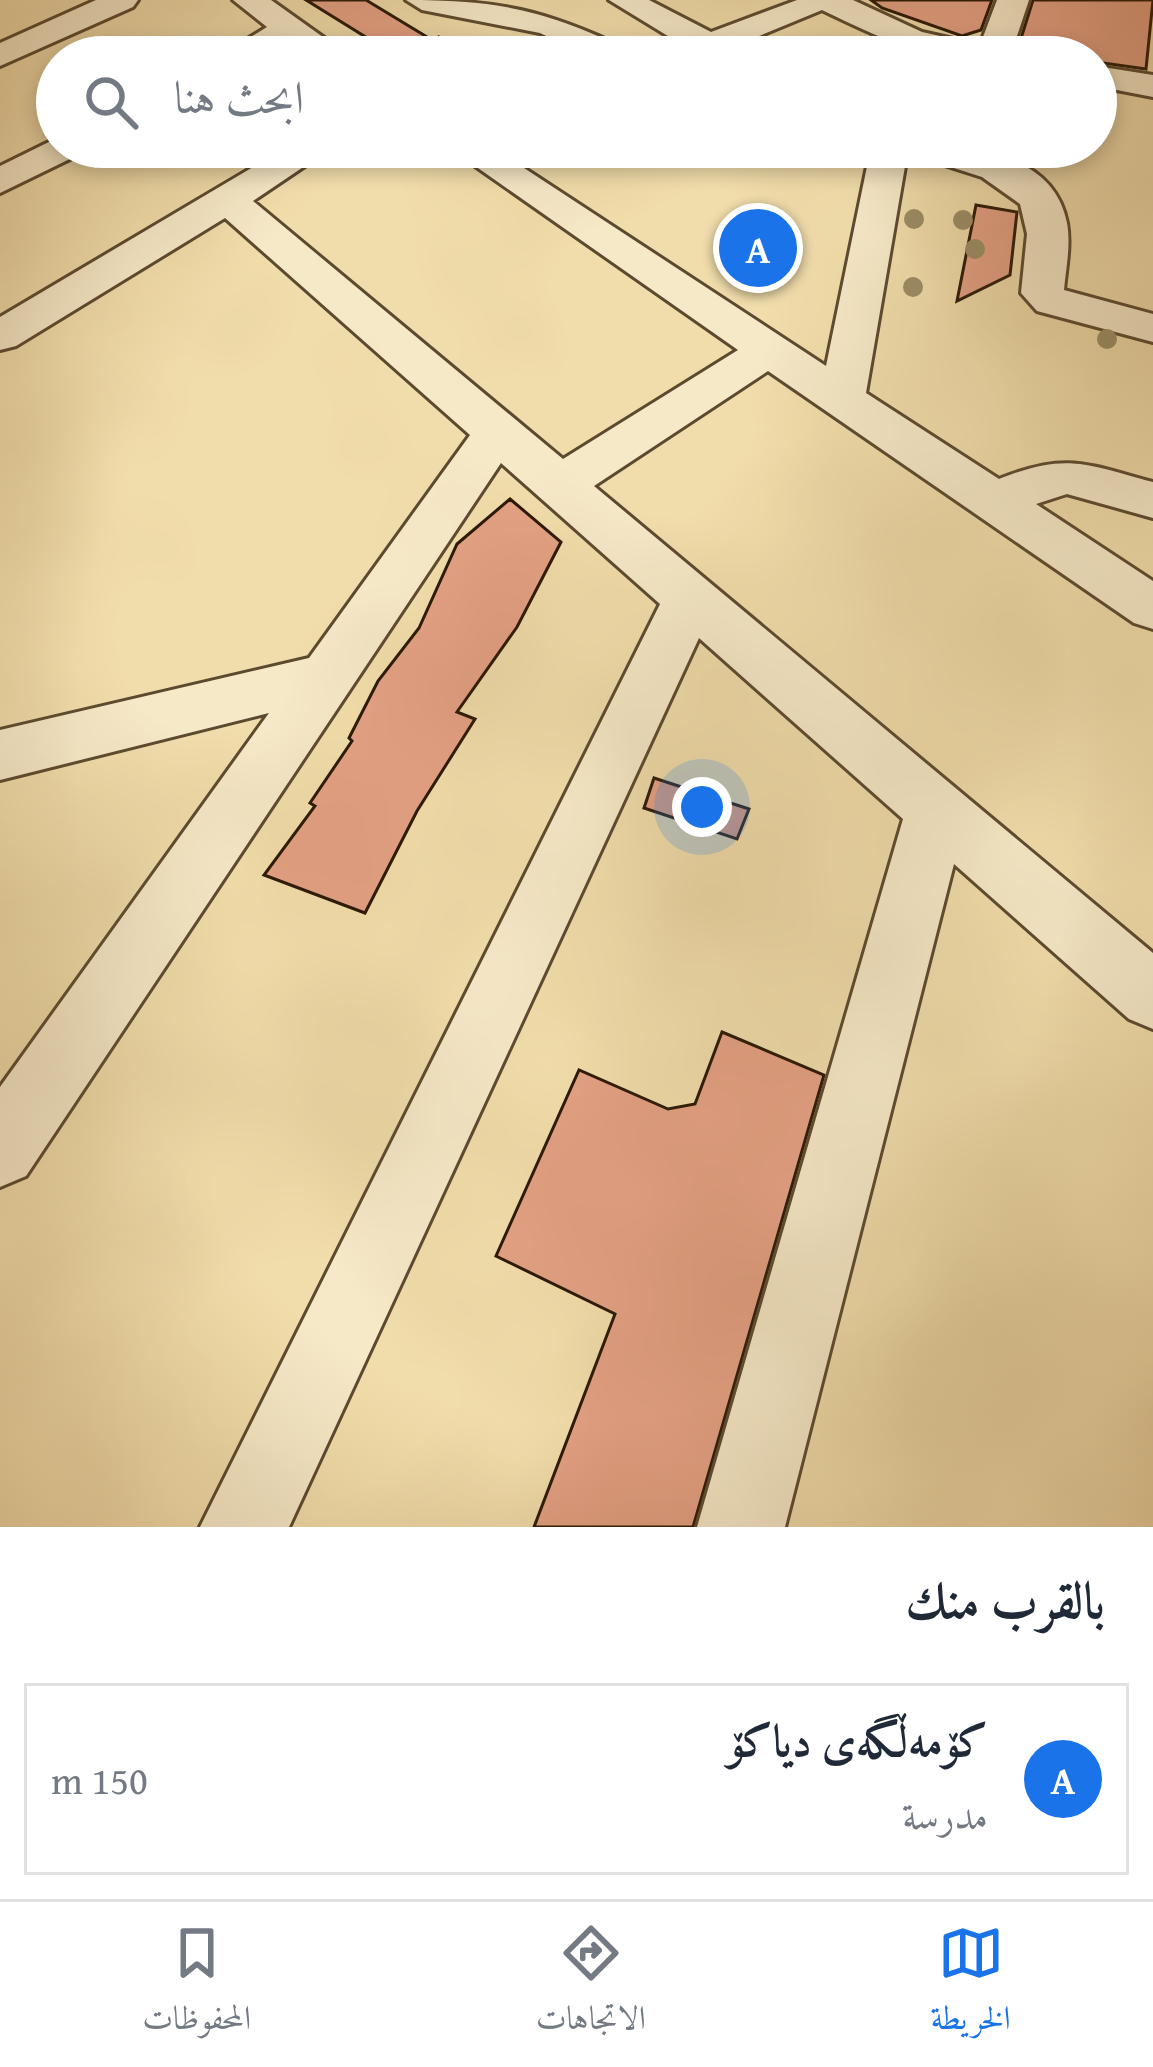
<!DOCTYPE html>
<html lang="ar">
<meta charset="utf-8">
<style>
body{margin:0;font-family:"Gentium Book Plus",Amiri,serif;background:#f6f6f7;color:#1f2937;direction:rtl}
.you{position:absolute;left:702px;top:807px;width:42px;height:42px;margin:-30px;border:9px solid #fff;border-radius:50%;background:#1a73e8;box-shadow:0 0 0 18px #1a73e833}
.badge{display:grid;place-items:center;width:78px;height:78px;border-radius:50%;background:#1a73e8;color:#fff;font-size:39px;font-weight:700}
.pin{position:absolute;translate:-50% -50%;border:6px solid #fff;box-shadow:0 3px 12px #0006}
.list{margin:0;padding:0;list-style:none}
h2{display:flex;justify-content:space-between;align-items:center;height:156px;margin:0;padding:0 48px;font-size:51px}
h2 small{font-size:39px;font-weight:400;color:#747a83}
.list li{display:grid;grid-template-columns:78px 1fr auto;gap:36px;align-items:center;box-sizing:border-box;height:192px;margin:0 24px 24px;padding:0 24px;border:3px solid #e0e1e3;border-radius:0px}
.list b{display:block;font-size:45px;white-space:nowrap}
.list p{margin:0;font-size:39px;white-space:nowrap;color:#747a83}
.list em{font-size:39px;font-style:normal;color:#747a83}
.icon{flex:none;width:66px;height:66px;fill:none;stroke:currentColor;stroke-width:2;stroke-linecap:round;stroke-linejoin:round}
.map{position:relative;flex:none;width:1153px;height:1527px;overflow:hidden;direction:ltr}
.search{position:absolute;background:#fff;box-shadow:0 6px 18px #0003;left:36px;right:36px;top:36px;height:132px;display:flex;align-items:center;gap:30px;box-sizing:border-box;padding:0 42px;border-radius:66px;color:#747a83;font-size:45px}
.sheet{height:372px;background:#fff}
nav{display:flex;justify-content:space-around;align-items:center;box-sizing:border-box;height:168px;border-top:3px solid #e0e1e3;background:#fff;font-size:33px;color:#747a83}
nav a{display:grid;justify-items:center;gap:6px}
nav .on{color:#1a73e8}
.map>svg:first-child{display:block}
.building{fill:#e4a184;stroke:#2b1907;stroke-width:3}
.lines{fill:none;stroke-linecap:round;stroke-linejoin:round}
.minor-casing{stroke:#5c4a30;stroke-width:6}
.path{stroke:#2b1907;stroke-width:4.5;stroke-dasharray:6 3;stroke-linecap:butt}
.minor{fill:#f6e9c8;fill-rule:evenodd}
.tree{fill:#9b8d66}
</style>
<div class="map">
<svg width="1153" height="1527" viewBox="0 0 1153 1527">
<rect width="100%" height="100%" fill="#f1ddab"/>
<filter id="stains"><feTurbulence type="fractalNoise" baseFrequency=".00167" numOctaves="4"/><feColorMatrix values="0 0 0 0 .2 0 0 0 0 .09 0 0 0 0 .02 0 0 0 .5 -.17"/></filter>
<radialGradient id="worn" r=".72"><stop offset=".6" stop-color="#630" stop-opacity="0"/><stop offset="1" stop-color="#630" stop-opacity=".3"/></radialGradient>
<g class="building">
<path d="M306 0H366L460 57H398Z"/>
<path d="M871 0H992L981 30 962 36 882 8Z"/>
<path d="M1033 0H1153L1146 69 1096 62V57L1018 48Z"/>
<path d="M976 205 1017 212 1010 275 957 301Z"/>
<path d="M510 499 561 542 517 627 457 712 475 719 417 811 365 913 264 875 315 806 310 803 352 741 349 738 378 681 419 628 457 544Z"/>
<path d="M654 778 749 809 737 839 644 808Z"/>
<path d="M722 1032 824 1075 693 1527H534L615 1314 496 1256 579 1070 668 1109 695 1104Z"/>
</g>
<g class="lines">
<defs>
<g id="minor">
<path d="M96 0H138L133 7 0 66V43Z"/>
<path d="M233 0H271L351 57H311L289 42 261 57H218L267 27Z"/>
<path d="M406 0C499 0 545 10 629 50L634 57H590L540 33 422 10Z"/>
<path d="M609 0H649L711 32 797 0H853L922 32 980 45 997 0H1029L1010 57C922 57 901 48 822 10L708 57H660L681 44Z"/>
<path d="M1096 66 1153 75V97L1096 86Z"/>
<path d="M57 138V147H84L78 155 0 193V166Z"/>
<path d="M287 147H333L253 201 563 459 738 350 448 147H492L826 366 871 147C935 147 1050 137 1067 223 1071 245 1066 268 1064 290L1153 314V342L1037 311 1021 293 1027 234 1020 204 982 177 913 155 908 149 866 393 999 479C1067 452 1085 464 1153 482V518L1067 494 1036 504 1153 581V629L1134 623 768 371 594 486 1153 953V1029L1129 1019 954 864 785 1527H697L903 819 699 638 289 1527H200L660 604 501 463 26 1176 0 1187V1087L269 713 0 780V730L309 658 470 435 225 218 16 346 0 350V317Z"/>
</g>
</defs>
<use href="#minor" class="minor-casing"/>
<path class="path" d="M437 37 472 57"/>
<use href="#minor" class="minor"/>
</g>
<g class="tree">
<circle cx="914" cy="219" r="10"/>
<circle cx="963" cy="220" r="10"/>
<circle cx="975" cy="249" r="10"/>
<circle cx="913" cy="287" r="10"/>
<circle cx="1107" cy="339" r="10"/>
</g>
<rect width="100%" height="100%" filter="url(#stains)"/>
<rect width="100%" height="100%" fill="url(#worn)"/>
</svg>
<div class="you"></div>
<div class="pin badge" style="left:758px;top:248px">A</div>
<div class="search"><svg class="icon" aria-label="search" viewBox="0 0 24 24"><circle cx="10" cy="10" r="6"/><path d="M15 15l6 6"/></svg>ابحث هنا</div>
</div>
<section class="sheet">
<h2>بالقرب منك<small></small></h2>
<ul class="list">
<li><span class="badge">A</span><div><b>کۆمەڵگەی دیاکۆ</b><p>مدرسة</p></div><em>150 m</em></li>
</ul>
</section>
<nav>
<a class="on"><svg class="icon" aria-label="map" viewBox="0 0 24 24"><path d="M3 6l6-2 6 2 6-2v14l-6 2-6-2-6 2zM9 4v14M15 6v14"/></svg>الخريطة</a>
<a><svg class="icon" aria-label="directions" viewBox="0 0 24 24"><path d="M12 3l9 9-9 9-9-9zM9 14v-3h6M13 9l2 2-2 2"/></svg>الاتجاهات</a>
<a><svg class="icon" aria-label="saved" viewBox="0 0 24 24"><path d="M7 4h10v16l-5-4-5 4z"/></svg>المحفوظات</a>
</nav>
